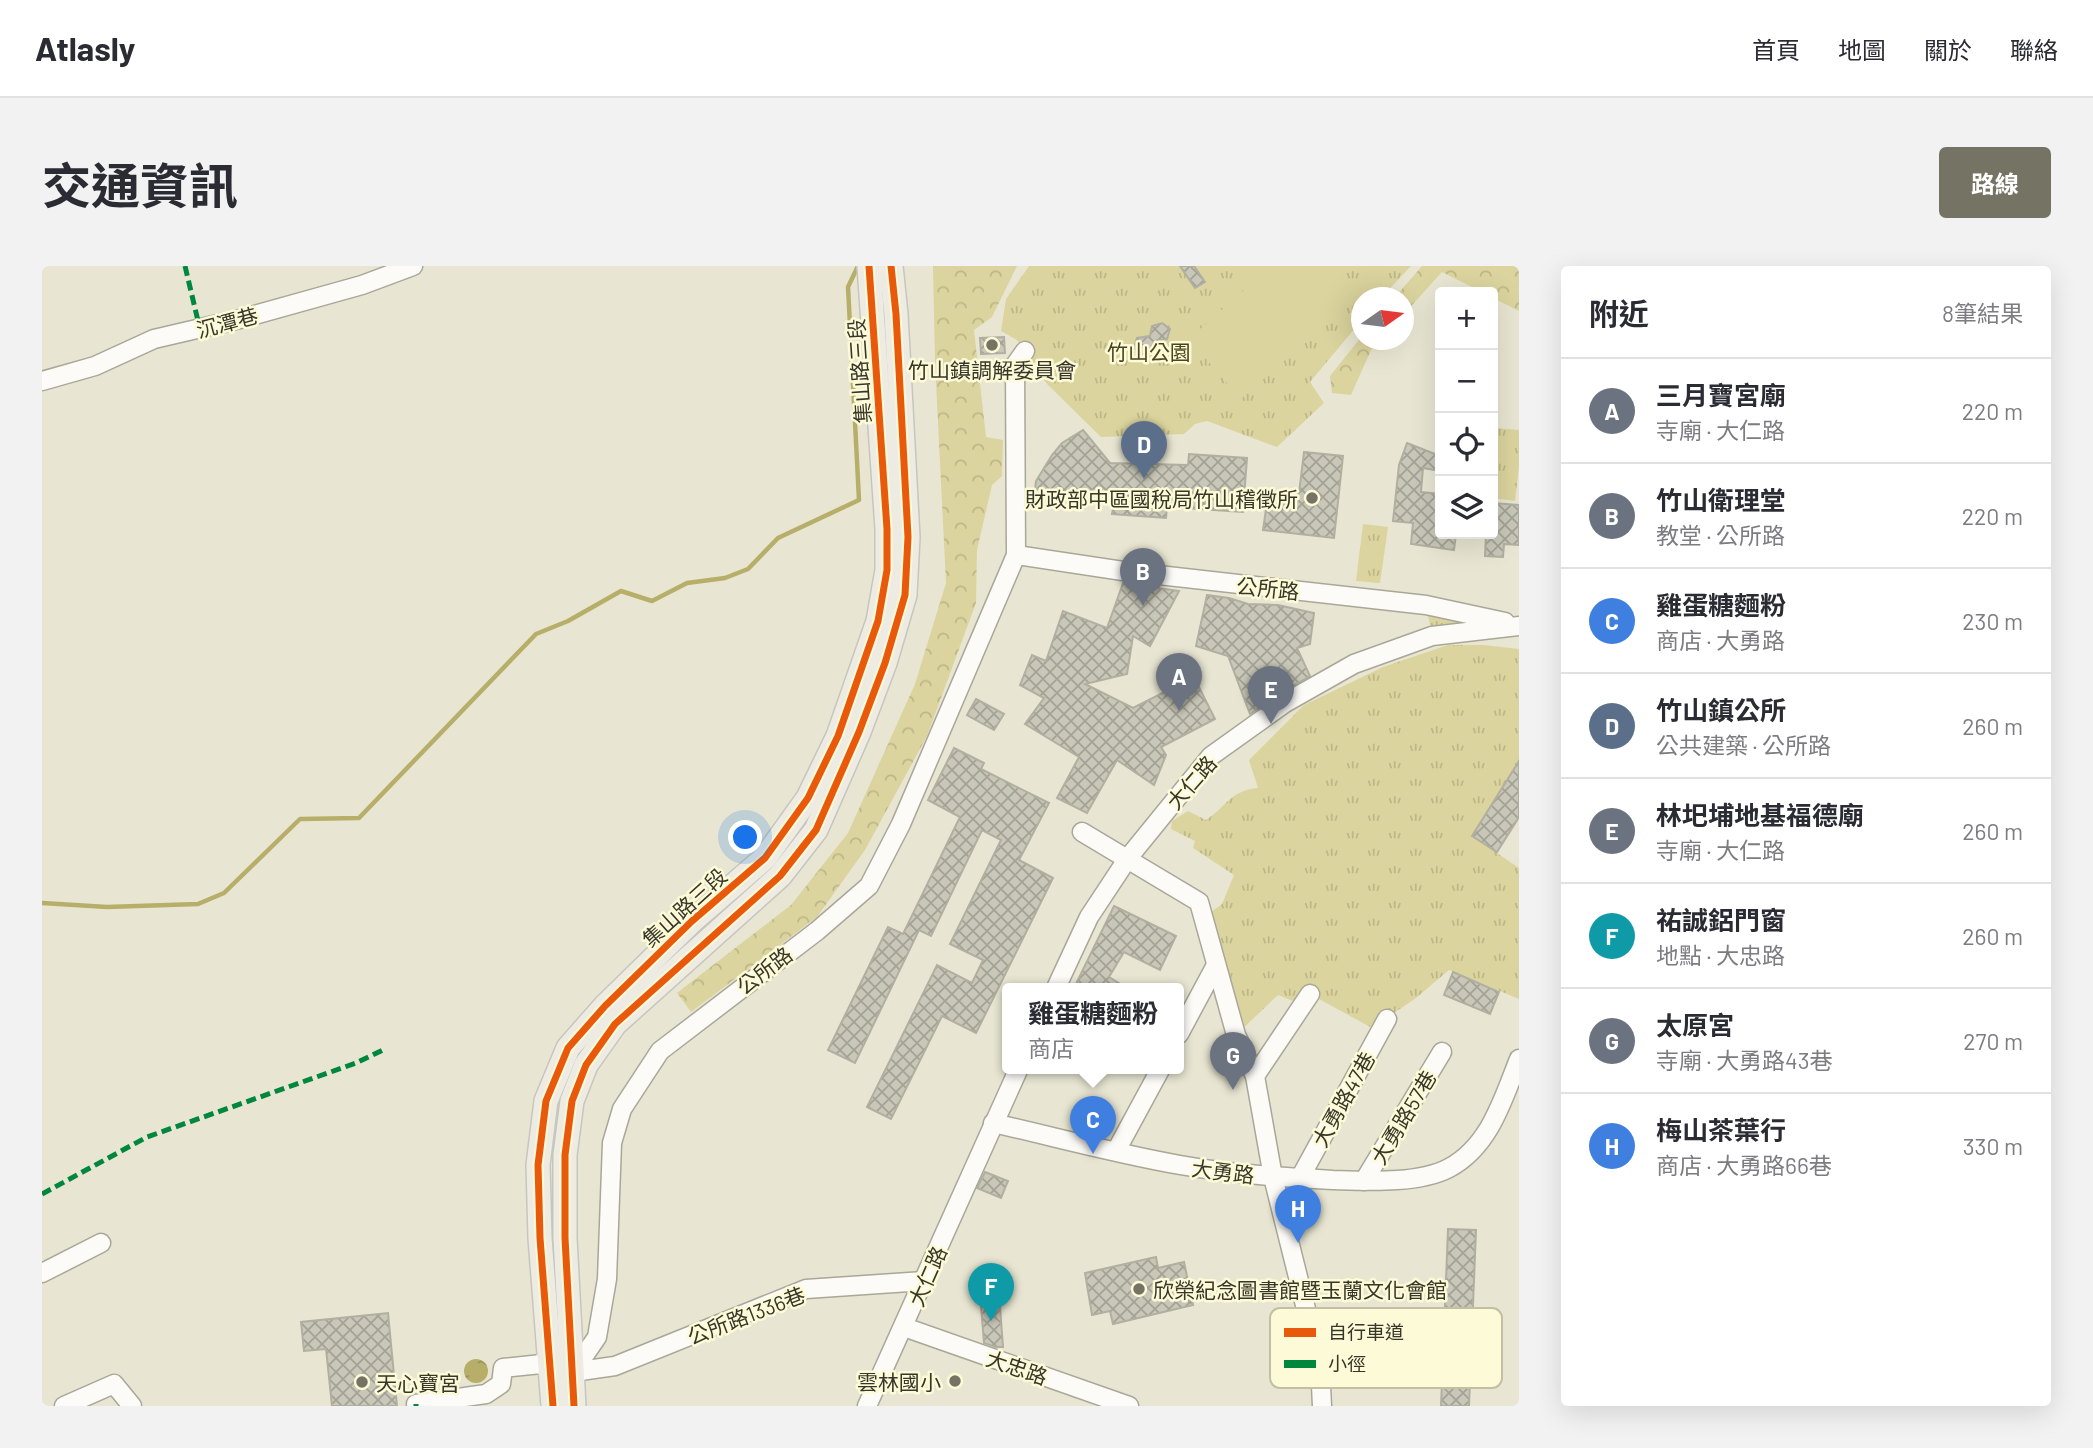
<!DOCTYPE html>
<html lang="zh-TW">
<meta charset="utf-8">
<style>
body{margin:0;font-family:Barlow,"Noto Sans TC",sans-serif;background:#f2f2f3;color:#2b2b33}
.controls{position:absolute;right:21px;top:21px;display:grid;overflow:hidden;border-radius:7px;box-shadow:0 7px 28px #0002}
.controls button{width:63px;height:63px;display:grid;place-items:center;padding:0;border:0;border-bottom:2px solid #e1e1e2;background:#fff;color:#2b2b33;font:35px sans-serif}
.compass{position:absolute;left:1309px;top:21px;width:63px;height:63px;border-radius:50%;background:#fff;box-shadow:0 7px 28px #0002;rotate:76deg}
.you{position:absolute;left:704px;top:572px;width:24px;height:24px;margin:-18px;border:5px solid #fff;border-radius:50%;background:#1a73e8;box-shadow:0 0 0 10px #1a73e833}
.badge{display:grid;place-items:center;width:46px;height:46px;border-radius:50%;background:#757464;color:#fff;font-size:23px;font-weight:700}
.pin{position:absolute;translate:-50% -58px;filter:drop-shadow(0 2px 4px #0008)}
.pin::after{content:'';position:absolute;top:37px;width:24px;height:21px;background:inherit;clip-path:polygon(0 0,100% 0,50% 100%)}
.popup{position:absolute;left:960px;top:717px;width:182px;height:91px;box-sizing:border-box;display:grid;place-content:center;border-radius:7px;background:#fff;filter:drop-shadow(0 2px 5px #0005);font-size:23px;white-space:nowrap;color:#7c7c81}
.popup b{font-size:26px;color:#2b2b33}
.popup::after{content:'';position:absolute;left:50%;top:100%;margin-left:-14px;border:14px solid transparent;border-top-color:#fff}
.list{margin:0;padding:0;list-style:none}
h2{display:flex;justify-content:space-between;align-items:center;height:91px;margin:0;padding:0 28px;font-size:30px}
h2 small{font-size:23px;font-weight:400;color:#7c7c81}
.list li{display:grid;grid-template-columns:46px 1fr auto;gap:21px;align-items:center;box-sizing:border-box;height:105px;padding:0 28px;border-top:2px solid #e1e1e2}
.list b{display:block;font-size:26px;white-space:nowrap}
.list p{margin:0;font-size:23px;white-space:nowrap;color:#7c7c81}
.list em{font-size:23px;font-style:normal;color:#7c7c81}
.icon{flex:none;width:38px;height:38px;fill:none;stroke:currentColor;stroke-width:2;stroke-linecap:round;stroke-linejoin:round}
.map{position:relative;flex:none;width:1477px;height:1140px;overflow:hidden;border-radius:7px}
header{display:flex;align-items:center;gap:42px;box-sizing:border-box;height:98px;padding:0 35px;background:#fff;border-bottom:2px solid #e1e1e2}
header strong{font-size:33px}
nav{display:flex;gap:38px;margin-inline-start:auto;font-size:24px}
.intro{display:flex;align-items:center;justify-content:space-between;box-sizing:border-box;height:168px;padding:0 42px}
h1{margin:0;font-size:49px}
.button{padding:18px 32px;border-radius:7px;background:#757464;color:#fff;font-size:24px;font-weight:700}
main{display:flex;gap:42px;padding:0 42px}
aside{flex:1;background:#fff;border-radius:7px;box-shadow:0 7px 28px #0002}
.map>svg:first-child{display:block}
.grass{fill:url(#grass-tufts)}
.forest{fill:url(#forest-crowns)}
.pitch{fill:#dbd49e}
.water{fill:url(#water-ripples)}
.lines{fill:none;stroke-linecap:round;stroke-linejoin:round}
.stream{stroke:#b7af69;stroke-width:4.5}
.building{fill:url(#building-cross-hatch);stroke:#b1afa0;stroke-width:2}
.minor-casing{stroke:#a9a798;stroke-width:21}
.major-casing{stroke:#c7c6bc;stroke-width:26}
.minor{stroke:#fcfbf8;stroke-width:18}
.major{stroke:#edebe2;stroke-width:23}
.quiet{stroke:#00873e;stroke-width:5;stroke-dasharray:10 5;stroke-linecap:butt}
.cycleway-casing{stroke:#fdfad7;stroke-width:11}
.cycleway{stroke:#e8590c;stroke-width:7}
.poi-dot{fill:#757464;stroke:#fdfad7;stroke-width:2.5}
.labels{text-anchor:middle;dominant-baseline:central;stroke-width:5;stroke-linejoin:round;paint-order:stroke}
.street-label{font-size:21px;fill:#373629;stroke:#fdfad7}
.park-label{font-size:21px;fill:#4a451f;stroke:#fdfad7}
.poi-label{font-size:21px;fill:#373629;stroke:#fdfad7;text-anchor:end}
.key{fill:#fdfad7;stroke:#c2bfa3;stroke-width:2}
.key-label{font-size:19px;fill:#373629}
</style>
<header>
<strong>Atlasly</strong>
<nav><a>首頁</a><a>地圖</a><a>關於</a><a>聯絡</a></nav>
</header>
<div class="intro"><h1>交通資訊</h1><a class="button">路線</a></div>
<main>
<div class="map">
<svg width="1477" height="1140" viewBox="0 0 1477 1140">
<defs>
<pattern id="grass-tufts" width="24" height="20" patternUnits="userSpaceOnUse" patternTransform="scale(1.75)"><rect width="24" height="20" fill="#dbd49e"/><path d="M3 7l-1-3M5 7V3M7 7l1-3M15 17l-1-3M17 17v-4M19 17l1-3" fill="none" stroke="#bdb788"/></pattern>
<pattern id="forest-crowns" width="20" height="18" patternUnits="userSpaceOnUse" patternTransform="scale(1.75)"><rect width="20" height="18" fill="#dbd49e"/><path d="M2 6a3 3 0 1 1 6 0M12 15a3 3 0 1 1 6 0" fill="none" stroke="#bdb788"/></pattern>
<pattern id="water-ripples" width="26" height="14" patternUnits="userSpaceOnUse" patternTransform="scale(1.75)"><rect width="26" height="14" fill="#b7af69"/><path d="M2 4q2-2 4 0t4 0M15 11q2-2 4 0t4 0" fill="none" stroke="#968f56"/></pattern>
<pattern id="building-cross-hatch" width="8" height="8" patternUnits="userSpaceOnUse" patternTransform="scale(1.75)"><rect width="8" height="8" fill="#c8c7b8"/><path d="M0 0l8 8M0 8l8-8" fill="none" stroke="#a3a296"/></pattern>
</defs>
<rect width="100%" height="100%" fill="#e8e6d2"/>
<g class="grass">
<path d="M987 0H1369L1340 31 1320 32 1319 55 1268 116 1282 137 1235 181 1165 155 1153 158 1142 168 1059 171 1005 118 975 74 959 65 964 33Z"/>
<path d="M1453 162 1477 164V201L1473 235 1451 232Z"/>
<path d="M1321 258 1346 261 1338 317 1314 315Z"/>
<path d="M1384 339 1464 356 1390 370Z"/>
<path d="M1406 379H1441L1477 383V495L1430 570 1477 602V733L1407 704 1374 732 1330 762 1268 728 1256 737 1236 729 1194 769 1164 650 1180 638 1192 609 1151 582 1153 575 1129 563 1130 555 1146 545 1164 554C1185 540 1189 524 1216 522L1207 494 1262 439 1341 401Z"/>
</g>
<g class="forest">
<path d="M891 0H975L950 51 932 64 944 171 961 174 960 210 950 219 935 284 934 337 885 470 823 584 775 651 649 746 635 727 749 639 806 567 873 418 904 317 893 96Z"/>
<path d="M1380 0H1477V45L1451 32V26H1440L1400 6 1362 48V32L1353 31Z"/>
<path d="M1319 71 1320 74H1339L1329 84 1309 129 1290 127 1288 110Z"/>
</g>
<path class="pitch" d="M1229 0H1291L1316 29 1199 133 1147 73Z"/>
<circle class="water" cx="434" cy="1105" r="12"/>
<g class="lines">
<path class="stream" d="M0 637 65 641 156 638 182 627 258 553 317 552 494 368 526 355 579 325 610 335 645 317 683 312 706 303 736 272 817 234 806 21 816 0"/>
</g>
<g class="building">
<path d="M1138 0H1152L1163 16 1153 22Z"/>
<path d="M1120 57 1128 63 1125 73 1113 75 1106 87 1099 88 1092 82 1095 72 1108 70 1110 60Z"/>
<path d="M962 71 963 87 939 88 938 72Z"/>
<path d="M1041 164 1068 197 1146 199 1147 188 1205 192 1201 246 1125 241 1124 252 1070 248 1073 232 993 223 994 215 1010 189 1020 177Z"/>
<path d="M1365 177 1398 190V205L1381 202 1379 226 1398 228V268H1414L1412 284 1369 278 1371 257 1351 255 1357 199Z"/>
<path d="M1262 186 1301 190 1292 272 1221 264 1225 236 1243 238 1245 225 1257 227Z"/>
<path d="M1451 237 1477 239V279L1462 278 1461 291 1443 290 1444 268H1451Z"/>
<path d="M1081 317 1137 325 1108 380 1091 370 1085 408 1043 418 1091 442 1152 411 1173 453 1119 481 1124 489 1112 519 1075 494 1045 547 1015 532 1037 491 983 458 1002 432 978 419 990 389 1004 395 1021 345 1065 362Z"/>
<path d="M1165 329 1187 332 1206 338 1236 339 1272 347 1268 378 1255 382 1268 410 1236 428 1208 448 1186 390 1154 380Z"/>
<path d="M934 433 962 448 952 464 925 449Z"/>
<path d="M912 482 942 497 939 503 1007 537 977 594 1011 612 934 767 900 750 849 853 825 841 895 699 930 717 941 694 908 678 959 574 940 564 889 670 877 664 813 797 786 784 846 661 861 668 918 551 886 534Z"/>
<path d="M1477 495V551L1455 586 1430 570Z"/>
<path d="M1072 640 1134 670 1118 704 1082 686 1067 711 1085 722H1032Z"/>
<path d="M1411 706 1457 726 1448 748 1402 729Z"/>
<path d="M943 906 966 915 959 932 935 922Z"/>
<path d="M1406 963 1434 964 1427 1140H1399Z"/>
<path d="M1114 991 1116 1002 1142 996 1151 1039 1071 1058 1068 1045 1050 1049 1043 1007Z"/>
<path d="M957 1027 961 1081H954L942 1077 938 1028Z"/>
<path d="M346 1047 355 1140H290L284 1083 262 1085 259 1056Z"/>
</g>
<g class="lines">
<defs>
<g id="minor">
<path d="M0 115 53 100 112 73 202 52 320 19 371 0"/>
<path d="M974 289 1081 305 1384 339 1463 356"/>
<path d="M1040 566 1157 636 1194 769 1213 810 1231 911 1278 1099 1280 1140"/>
<path d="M1014 722 1047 651 1086 592 1169 490 1243 437 1312 398 1390 370 1477 360"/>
<path d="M1137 768 1174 699"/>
<path d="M1213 810 1268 728"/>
<path d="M951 857C1013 871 1075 888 1138 899 1189 908 1240 911 1291 914 1325 915 1377 918 1407 902 1448 880 1461 833 1477 793"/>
<path d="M1074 885 1119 802"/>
<path d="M1258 912 1345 753"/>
<path d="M1322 915 1400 786"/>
<path d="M0 1007 59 977"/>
<path d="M862 1061 1087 1140"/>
<path d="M531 1106 573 1100 764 1023 882 1015"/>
<path d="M374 1138 444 1128 459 1118 461 1102 509 1097 531 1106 555 1071 565 1013 570 877 580 843 618 785 775 665 827 620 859 558 974 289 973 99 983 85"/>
<path d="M22 1140 72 1118 90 1140"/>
<path d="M825 1140 977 802"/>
</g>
<g id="major">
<path d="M511 1140 498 972 496 899 504 835 526 782 563 740 650 655 723 592 766 532 796 470 836 355 845 304V263L827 0"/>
<path d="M532 1140 523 972V889L530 835 544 799 573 758 738 610 774 564 817 466 843 397 863 329 866 271 854 48 849 0"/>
</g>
</defs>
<use href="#minor" class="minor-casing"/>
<use href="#major" class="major-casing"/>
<use href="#minor" class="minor"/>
<use href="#major" class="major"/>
<g class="quiet">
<path d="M143 0 156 55"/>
<path d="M0 928 105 871 314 797 341 784"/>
<path d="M374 1138V1140"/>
</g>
<defs>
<g id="cycleway">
<path d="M511 1140 498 972 496 899 504 835 526 782 563 740 650 655 723 592 766 532 796 470 836 355 845 304V263L827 0"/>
<path d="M532 1140 523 972V889L530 835 544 799 573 758 738 610 774 564 817 466 843 397 863 329 866 271 854 48 849 0"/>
</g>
</defs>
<use href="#cycleway" class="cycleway-casing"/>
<use href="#cycleway" class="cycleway"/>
</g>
<g class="poi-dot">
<circle cx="950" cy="79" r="7"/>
<circle cx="1270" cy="232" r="7"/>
<circle cx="1097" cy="1023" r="7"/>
<circle cx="913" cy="1115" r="7"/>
<circle cx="320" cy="1116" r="7"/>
</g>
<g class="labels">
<g class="street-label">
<text transform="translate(185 56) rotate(-15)">沉潭巷</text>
<text transform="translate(817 105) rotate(-94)">集山路三段</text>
<text transform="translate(1226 322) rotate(6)">公所路</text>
<text transform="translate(1149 516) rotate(-49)">大仁路</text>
<text transform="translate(642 641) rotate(-42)">集山路三段</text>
<text transform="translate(722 704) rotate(-37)">公所路</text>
<text transform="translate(1301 833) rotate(-61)">大勇路47巷</text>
<text transform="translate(1361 851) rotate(-59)">大勇路57巷</text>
<text transform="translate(1181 905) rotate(7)">大勇路</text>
<text transform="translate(885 1010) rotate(-66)">大仁路</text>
<text transform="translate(704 1049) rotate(-21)">公所路1336巷</text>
<text transform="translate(975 1101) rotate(19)">大忠路</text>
</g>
<g class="park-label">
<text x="1107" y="85">竹山公園</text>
</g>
<g class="poi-label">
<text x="950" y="103" text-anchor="middle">竹山鎮調解委員會</text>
<text x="1256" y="232">財政部中區國稅局竹山稽徵所</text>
<text x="1111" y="1023" text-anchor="start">欣榮紀念圖書館暨玉蘭文化會館</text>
<text x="899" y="1115">雲林國小</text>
<text x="334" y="1116" text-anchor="start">天心寶宮</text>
</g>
</g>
<rect x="1228" y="1042" width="232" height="80" rx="10" class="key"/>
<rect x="1242" y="1062" width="32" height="9" fill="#e8590c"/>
<rect x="1242" y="1094" width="32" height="8" fill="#00873e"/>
<g class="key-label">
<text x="1286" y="1073">自行車道</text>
<text x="1286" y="1105">小徑</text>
</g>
</svg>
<div class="controls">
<button>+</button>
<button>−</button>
<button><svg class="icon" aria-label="locate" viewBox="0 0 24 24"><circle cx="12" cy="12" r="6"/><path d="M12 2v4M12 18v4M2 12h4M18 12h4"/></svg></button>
<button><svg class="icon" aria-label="layers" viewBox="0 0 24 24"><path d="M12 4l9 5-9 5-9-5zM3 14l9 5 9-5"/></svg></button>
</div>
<svg class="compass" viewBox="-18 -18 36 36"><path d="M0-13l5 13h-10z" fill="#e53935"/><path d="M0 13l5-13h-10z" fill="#7c7c81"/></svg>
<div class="you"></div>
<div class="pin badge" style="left:1137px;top:445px;background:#6b7280">A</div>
<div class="pin badge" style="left:1101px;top:340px;background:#6b7280">B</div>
<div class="pin badge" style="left:1051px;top:888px;background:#3f7fe0">C</div>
<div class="popup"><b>雞蛋糖麵粉</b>商店</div>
<div class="pin badge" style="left:1102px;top:213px;background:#5c6f8a">D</div>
<div class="pin badge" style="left:1229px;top:458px;background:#6b7280">E</div>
<div class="pin badge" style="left:949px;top:1055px;background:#0f9aa8">F</div>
<div class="pin badge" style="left:1191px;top:824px;background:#6b7280">G</div>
<div class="pin badge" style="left:1256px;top:977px;background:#3f7fe0">H</div>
</div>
<aside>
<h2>附近<small>8筆結果</small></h2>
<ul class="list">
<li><span class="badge" style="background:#6b7280">A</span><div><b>三月寶宮廟</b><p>寺廟 · 大仁路</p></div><em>220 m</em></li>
<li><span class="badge" style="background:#6b7280">B</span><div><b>竹山衛理堂</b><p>教堂 · 公所路</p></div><em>220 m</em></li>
<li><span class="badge" style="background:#3f7fe0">C</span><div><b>雞蛋糖麵粉</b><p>商店 · 大勇路</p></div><em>230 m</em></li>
<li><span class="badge" style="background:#5c6f8a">D</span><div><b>竹山鎮公所</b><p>公共建築 · 公所路</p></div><em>260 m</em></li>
<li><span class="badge" style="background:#6b7280">E</span><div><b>林圯埔地基福德廟</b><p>寺廟 · 大仁路</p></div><em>260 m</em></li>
<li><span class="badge" style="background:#0f9aa8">F</span><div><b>祐誠鋁門窗</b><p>地點 · 大忠路</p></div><em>260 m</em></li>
<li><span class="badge" style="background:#6b7280">G</span><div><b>太原宮</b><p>寺廟 · 大勇路43巷</p></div><em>270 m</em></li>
<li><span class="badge" style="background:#3f7fe0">H</span><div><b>梅山茶葉行</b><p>商店 · 大勇路66巷</p></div><em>330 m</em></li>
</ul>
</aside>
</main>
